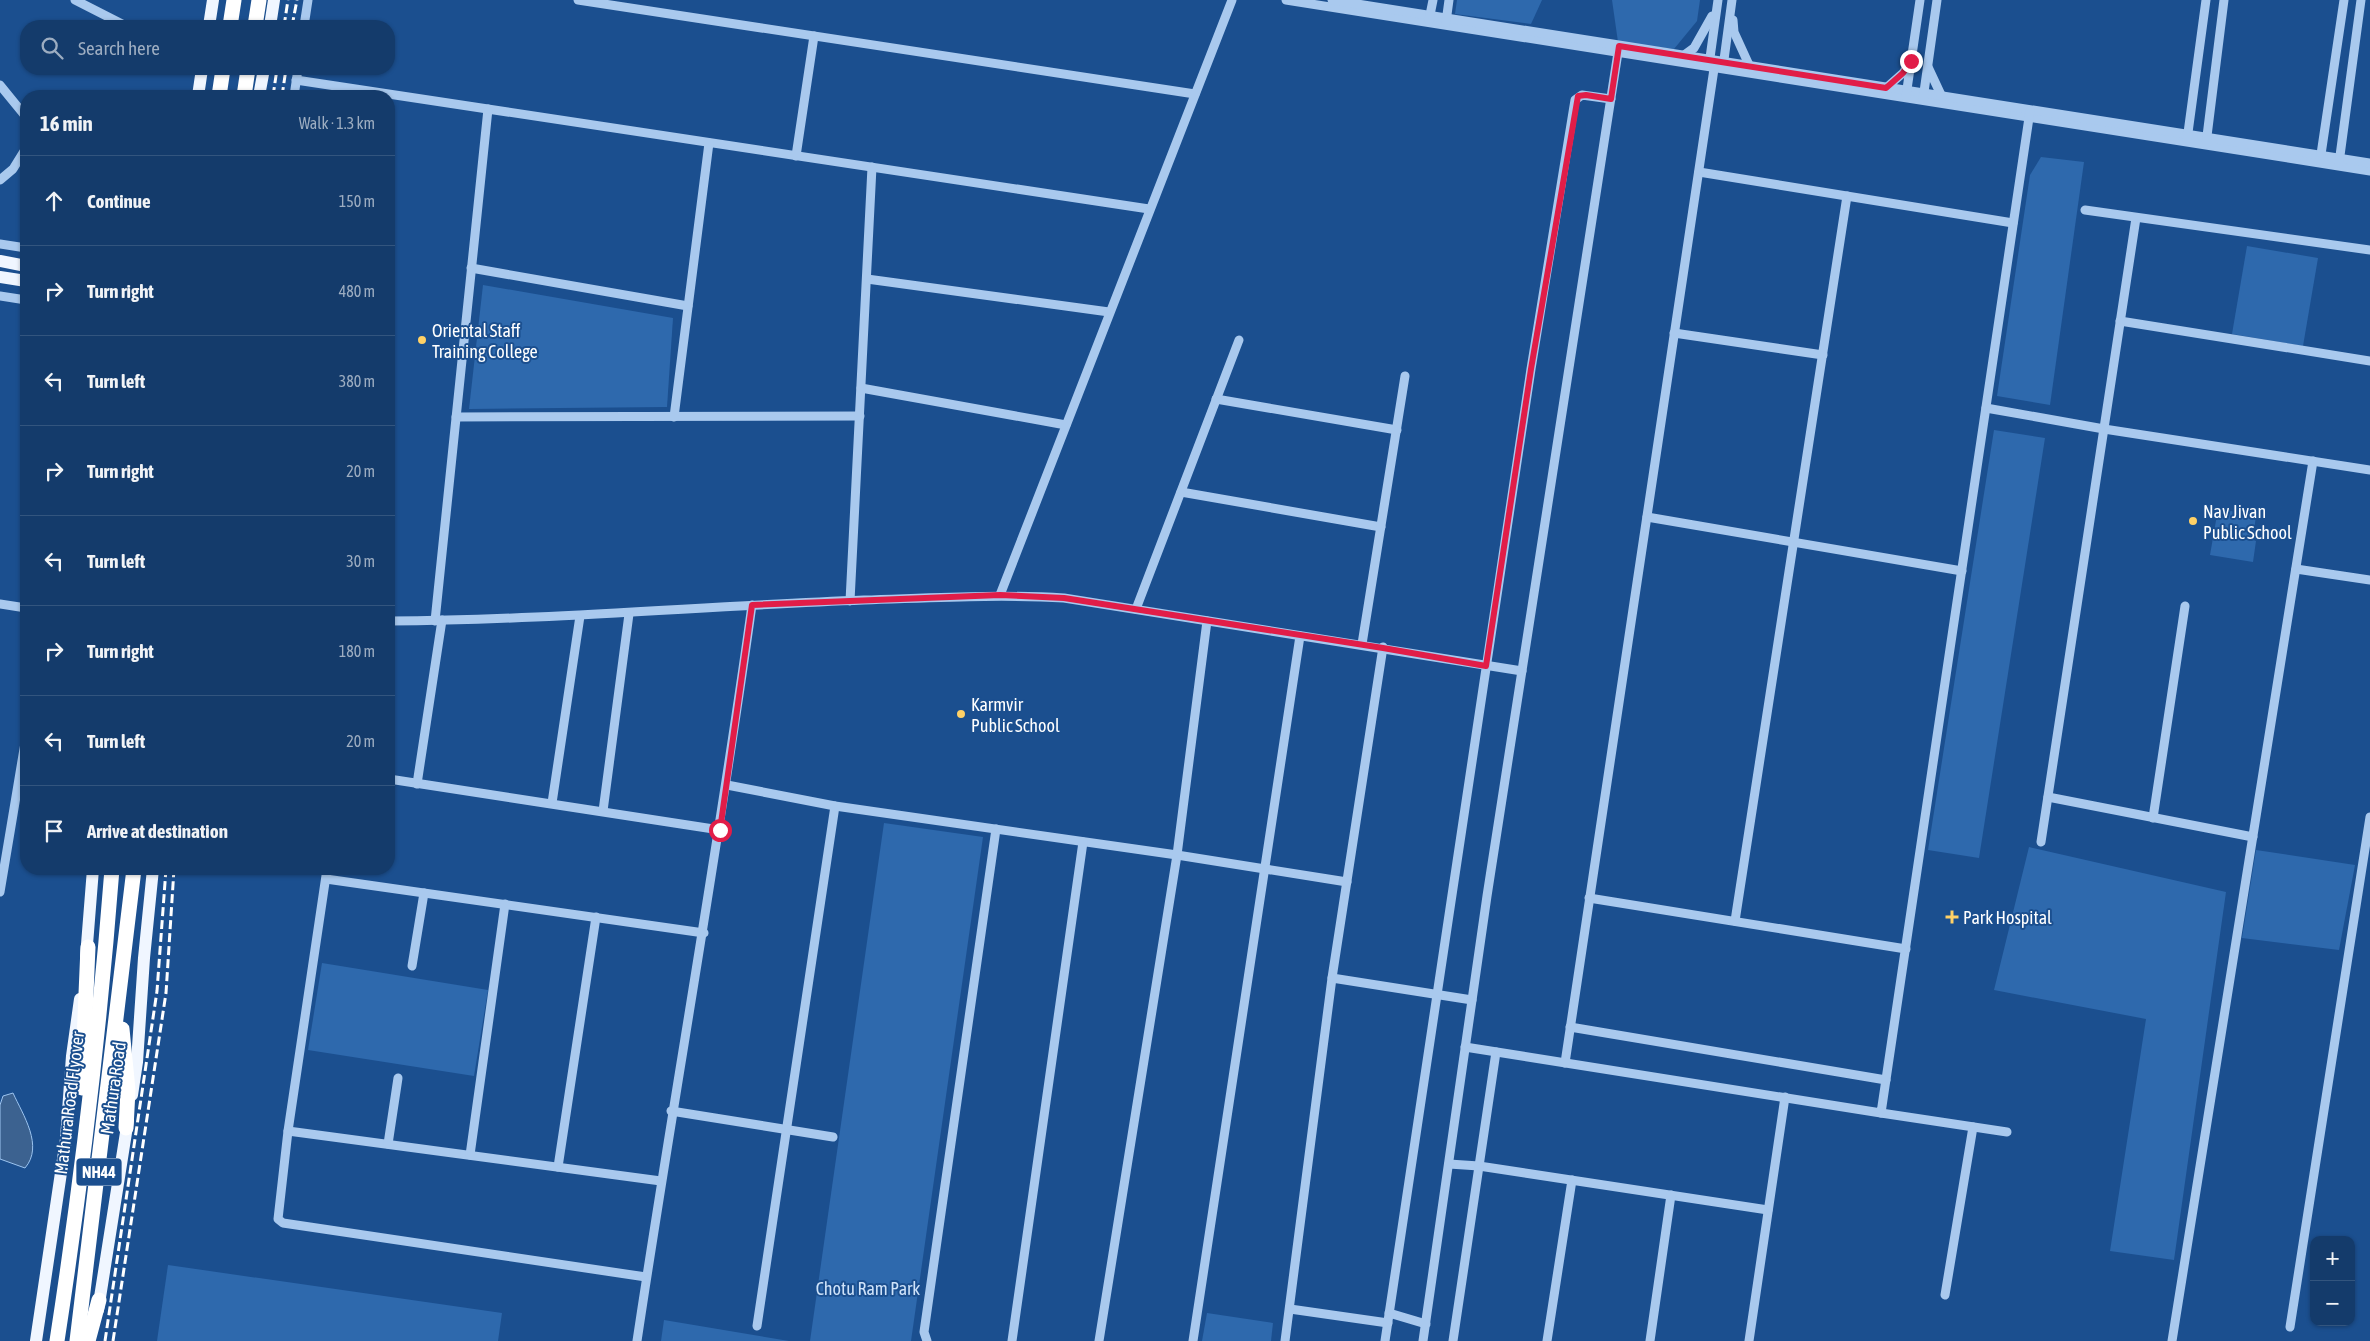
<!DOCTYPE html>
<meta charset="utf-8">
<style>
body{margin:0;font-family:"Asap Condensed",sans-serif;background:#1d4271;color:#f1f3f6}
.controls{position:absolute;right:15px;bottom:15px;display:grid;overflow:hidden;border-radius:10px;box-shadow:0 1px 4px #0004}
.controls button{width:45px;height:45px;display:grid;place-items:center;padding:0;border:0;border-bottom:1px solid #33557e;background:#143b6b;color:#f1f3f6;font:25px sans-serif}
.stop{position:absolute;width:15px;height:15px;margin:-11px;border:4px solid #e11d48;border-radius:50%;background:#fff}
.stop.end{background:#e11d48;border-color:#fff;box-shadow:0 1px 5px #0008}
.list{margin:0;padding:0;list-style:none}
h2{display:flex;justify-content:space-between;align-items:center;height:65px;margin:0;padding:0 20px;font-size:21px}
h2 small{font-size:16px;font-weight:400;color:#9dadc1}
.list li{display:grid;grid-template-columns:32px 1fr auto;gap:15px;align-items:center;box-sizing:border-box;height:90px;padding:0 20px;border-top:1px solid #33557e}
.list b{display:block;font-size:19px;white-space:nowrap}
.list em{font-size:16px;font-style:normal;color:#9dadc1}
.icon{flex:none;width:28px;height:28px;fill:none;stroke:currentColor;stroke-width:2;stroke-linecap:round;stroke-linejoin:round}
.map{position:relative;flex:none;width:2370px;height:1341px;overflow:hidden}
.search{position:absolute;background:#143b6b;box-shadow:0 1px 4px #0004;left:20px;top:20px;width:375px;height:55px;display:flex;align-items:center;gap:12px;box-sizing:border-box;padding:0 18px;border-radius:20px;color:#9dadc1;font-size:19px}
.panel{position:absolute;background:#143b6b;box-shadow:0 1px 4px #0004;left:20px;top:90px;width:375px;height:785px;border-radius:20px}
.map>svg:first-child{display:block}
.green{fill:#2e69ad}
.water{fill:#3c6290;stroke:#9cc4f0}
.lines{fill:none;stroke-linecap:round;stroke-linejoin:round}
.minor{stroke:#a9c9ee;stroke-width:9}
.major{stroke:#f0f6ff;stroke-width:12}
.highway{stroke:#fff;stroke-width:15}
.rail{stroke:#fff;stroke-width:3;stroke-dasharray:9 4;stroke-linecap:butt}
.route{stroke:#e11d48;stroke-width:6}
.poi-dot{fill:#ffd166;stroke:#1b4f8f;stroke-width:2}
.labels{text-anchor:middle;dominant-baseline:central;stroke-width:4;stroke-linejoin:round;paint-order:stroke}
.shield{fill:#1b4f8f;stroke:#bbcadd;stroke-width:1}
.shield-label{font-size:16px;font-weight:bold;fill:#fff}
.poi-label{font-size:18px;fill:#fff;stroke:#1b4f8f;text-anchor:start}
.street-label{font-size:18px;fill:#fff;stroke:#1b4f8f}
.park-label{font-size:18px;fill:#cfe3fa;stroke:#1b4f8f}
</style>
<div class="map">
<svg width="2370" height="1341" viewBox="0 0 2370 1341">
<rect width="100%" height="100%" fill="#1b4f8f"/>
<g class="green">
<path d="M1457 0H1542L1531 24 1455 14Z"/>
<path d="M1612 0H1700L1697 21 1674 49 1618 42Z"/>
<path d="M2041 157 2084 162 2050 405 1997 396 2030 175Z"/>
<path d="M2247 246 2318 258 2303 346 2232 334Z"/>
<path d="M483 285 673 318 667 407 469 409Z"/>
<path d="M1994 430 2045 438 1979 858 1928 850Z"/>
<path d="M2218 509 2256 515 2253 540 2256 541 2253 562 2210 555Z"/>
<path d="M884 823 983 837 911 1341H810Z"/>
<path d="M2029 847 2226 892 2174 1260 2110 1251 2146 1019 1994 990Z"/>
<path d="M2256 850 2355 865 2339 950 2242 938Z"/>
<path d="M322 963 488 990 474 1076 308 1050Z"/>
<path d="M168 1265 502 1313 498 1341H157Z"/>
<path d="M1207 1313 1273 1323 1271 1341H1202Z"/>
<path d="M664 1320 789 1341H661Z"/>
</g>
<path class="water" d="M13 1093C23 1115 44 1146 25 1168L0 1159V1105L3 1096Z"/>
<g class="lines">
<g class="minor">
<path d="M75 0 126 26"/>
<path d="M578 0 1195 94"/>
<path d="M1286 0 2370 171"/>
<path d="M1332 0 2370 163"/>
<path d="M1429 20 1433 0"/>
<path d="M1733 20 1734 32 1750 67"/>
<path d="M1446 22 1449 0"/>
<path d="M304 26 308 0"/>
<path d="M1683 56 1694 48 1712 16"/>
<path d="M1709 65 1718 0"/>
<path d="M1723 67 1732 0"/>
<path d="M1928 67 1942 97"/>
<path d="M296 80 1149 209"/>
<path d="M0 85 26 117"/>
<path d="M1886 88 1903 73 1910 63"/>
<path d="M294 96 298 69"/>
<path d="M1906 96 1920 0"/>
<path d="M1923 99 1937 0"/>
<path d="M2187 140 2206 0"/>
<path d="M2206 144 2224 0"/>
<path d="M796 156 814 36"/>
<path d="M2320 161 2344 0"/>
<path d="M2339 163 2361 0"/>
<path d="M1699 172 2013 223"/>
<path d="M0 180 13 169 26 148"/>
<path d="M2085 210 2370 250"/>
<path d="M0 244 26 248"/>
<path d="M471 268 688 306"/>
<path d="M867 279 1109 312"/>
<path d="M0 296 26 300"/>
<path d="M2120 321 2370 361"/>
<path d="M1674 333 1823 355"/>
<path d="M861 388 1066 425"/>
<path d="M1216 399 1397 430"/>
<path d="M1986 408 2104 429 2370 470"/>
<path d="M456 417 860 416"/>
<path d="M674 417 709 143"/>
<path d="M1181 492 1381 527"/>
<path d="M1647 517 1962 571"/>
<path d="M2296 569 2370 580"/>
<path d="M1000 595 1232 0"/>
<path d="M850 601 872 167"/>
<path d="M0 604 26 608"/>
<path d="M1136 609 1239 340"/>
<path d="M389 621C548 620 705 606 864 600 931 598 997 594 1064 598L1522 671"/>
<path d="M435 621 488 109"/>
<path d="M1362 644 1405 376"/>
<path d="M389 779 720 830"/>
<path d="M417 784 442 620"/>
<path d="M727 785 835 806 1177 855 1347 882"/>
<path d="M2048 797 2253 837"/>
<path d="M552 803 580 616"/>
<path d="M603 811 629 614"/>
<path d="M2153 818 2185 606"/>
<path d="M2041 842 2136 218"/>
<path d="M327 869 288 1131 278 1219 283 1223 646 1277"/>
<path d="M326 879 704 933"/>
<path d="M0 892 26 737"/>
<path d="M1589 898 1906 949"/>
<path d="M1735 921 1847 196"/>
<path d="M412 966 424 893"/>
<path d="M1332 978 1472 1000"/>
<path d="M1570 1027 1886 1080"/>
<path d="M1465 1047 1881 1113 2030 111"/>
<path d="M1565 1063 1714 69"/>
<path d="M671 1111 833 1137"/>
<path d="M1881 1113 2007 1132"/>
<path d="M288 1131 661 1181"/>
<path d="M388 1144 398 1078"/>
<path d="M470 1155 505 904"/>
<path d="M1449 1164 1479 1166 1768 1210"/>
<path d="M558 1167 596 917"/>
<path d="M1945 1295 1973 1127"/>
<path d="M1290 1309 1388 1323"/>
<path d="M1389 1313 1426 1324"/>
<path d="M757 1326 835 806"/>
<path d="M2290 1327 2370 817"/>
<path d="M637 1341C674 1095 718 851 752 605"/>
<path d="M927 1341 924 1332 996 829"/>
<path d="M1012 1341 1083 842"/>
<path d="M1099 1341 1177 855 1207 621"/>
<path d="M1193 1341 1300 636"/>
<path d="M1285 1341 1332 978 1383 647"/>
<path d="M1385 1341 1531 369 1575 100 1582 95 1611 99"/>
<path d="M1423 1341 1487 896 1619 46"/>
<path d="M1453 1341 1496 1052"/>
<path d="M1547 1341 1572 1180"/>
<path d="M1650 1341 1671 1195"/>
<path d="M1749 1341 1785 1097"/>
<path d="M2172 1341 2313 461"/>
</g>
<g class="major">
<path d="M209 26 213 0"/>
<path d="M270 26 274 0"/>
<path d="M198 96 202 69"/>
<path d="M259 96 264 69"/>
<path d="M0 261 26 266"/>
<path d="M0 277 26 281"/>
<path d="M86 957 93 869"/>
<path d="M132 1095 137 1062 144 958 153 869"/>
<path d="M98 1310 128 1120"/>
<path d="M36 1341 66 1139 72 1056 80 999"/>
</g>
<g class="highway">
<path d="M230 26 234 0"/>
<path d="M255 26 259 0"/>
<path d="M219 96 223 69"/>
<path d="M244 96 248 69"/>
<path d="M122 1029 128 1090 126 1128"/>
<path d="M82 1088 88 947"/>
<path d="M57 1341C81 1185 100 1026 112 869"/>
<path d="M77 1341 134 869"/>
<path d="M88 1341 99 1300"/>
</g>
<g class="rail">
<path d="M284 26 288 0"/>
<path d="M292 26 297 0"/>
<path d="M273 96 277 69"/>
<path d="M282 96 286 69"/>
<path d="M105 1341 157 991 166 869"/>
<path d="M113 1341 166 993 174 869"/>
</g>
</g>
<g class="lines">
<path class="route" d="M720 830 752 605 1000 595 1064 598 1383 648 1486 666 1531 369 1578 96 1586 95 1611 99 1619 46 1886 88 1903 73 1911 61"/>
</g>
<g class="poi-dot">
<circle cx="422" cy="340" r="5"/>
<circle cx="2193" cy="521" r="5"/>
<circle cx="961" cy="714" r="5"/>
<path d="M1949.5 909.5h5v5h5v5h-5v5h-5v-5h-5v-5h5z"/>
</g>
<g class="labels">
<rect class="shield" x="76.5" y="1158.5" width="45" height="27" rx="4"/>
<g class="shield-label">
<text x="99" y="1172">NH44</text>
</g>
<g class="poi-label">
<text x="432" y="330">Oriental Staff<tspan x="432" dy="21">Training College</tspan></text>
<text x="2203" y="511">Nav Jivan<tspan x="2203" dy="21">Public School</tspan></text>
<text x="971" y="704">Karmvir<tspan x="971" dy="21">Public School</tspan></text>
<text x="1963" y="917">Park Hospital</text>
</g>
<g class="street-label">
<text transform="translate(113 1088) rotate(-82)">Mathura Road</text>
<text transform="translate(69 1103) rotate(-83)">Mathura Road Flyover</text>
</g>
<g class="park-label">
<text x="868" y="1288">Chotu Ram Park</text>
</g>
</g>
</svg>
<div class="controls">
<button>+</button>
<button>−</button>
</div>
<div class="stop" style="left:720px;top:830px"></div>
<div class="stop end" style="left:1911px;top:61px"></div>
<div class="search"><svg class="icon" aria-label="search" viewBox="0 0 24 24"><circle cx="10" cy="10" r="6"/><path d="M15 15l6 6"/></svg>Search here</div>
<section class="panel">
<h2>16 min<small>Walk · 1.3 km</small></h2>
<ul class="list">
<li><svg class="icon" aria-label="ahead" viewBox="0 0 24 24"><path d="M12 20V5M6 11l6-6 6 6"/></svg><div><b>Continue</b></div><em>150 m</em></li>
<li><svg class="icon" aria-label="right" viewBox="0 0 24 24"><path d="M7 20v-9h11M14 6l5 5-5 5"/></svg><div><b>Turn right</b></div><em>480 m</em></li>
<li><svg class="icon" aria-label="left" viewBox="0 0 24 24"><path d="M17 20v-9H6M10 6l-5 5 5 5"/></svg><div><b>Turn left</b></div><em>380 m</em></li>
<li><svg class="icon" aria-label="right" viewBox="0 0 24 24"><path d="M7 20v-9h11M14 6l5 5-5 5"/></svg><div><b>Turn right</b></div><em>20 m</em></li>
<li><svg class="icon" aria-label="left" viewBox="0 0 24 24"><path d="M17 20v-9H6M10 6l-5 5 5 5"/></svg><div><b>Turn left</b></div><em>30 m</em></li>
<li><svg class="icon" aria-label="right" viewBox="0 0 24 24"><path d="M7 20v-9h11M14 6l5 5-5 5"/></svg><div><b>Turn right</b></div><em>180 m</em></li>
<li><svg class="icon" aria-label="left" viewBox="0 0 24 24"><path d="M17 20v-9H6M10 6l-5 5 5 5"/></svg><div><b>Turn left</b></div><em>20 m</em></li>
<li><svg class="icon" aria-label="arrive" viewBox="0 0 24 24"><path d="M6 21V4h12l-3 4 3 4H6"/></svg><div><b>Arrive at destination</b></div></li>
</ul>
</section>
</div>
